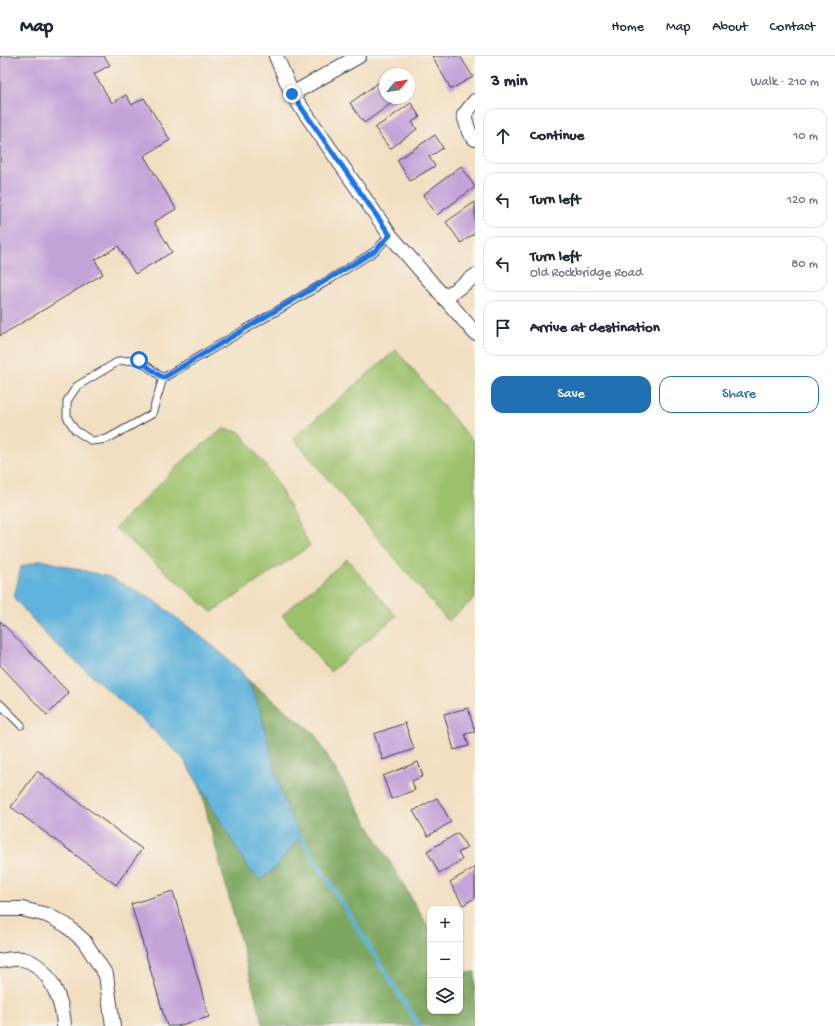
<!DOCTYPE html>
<meta charset="utf-8">
<style>
body{margin:0;font-family:"Gochi Hand",sans-serif;background:#f6f6f7;color:#1f2937}
.controls{position:absolute;right:12px;bottom:12px;display:grid;overflow:hidden;border-radius:8px;box-shadow:0 1px 3px #0004}
.controls button{width:36px;height:36px;display:grid;place-items:center;padding:0;border:0;border-bottom:1px solid #e0e1e3;background:#fff;color:#1f2937;font:20px sans-serif}
.compass{position:absolute;left:379px;top:12px;width:36px;height:36px;border-radius:50%;background:#fff;box-shadow:0 1px 3px #0004;rotate:60deg}
.stop{position:absolute;width:12px;height:12px;margin:-9px;border:3px solid #1a73e8;border-radius:50%;background:#fff}
.stop.end{background:#1a73e8;border-color:#fff;box-shadow:0 1px 4px #0008}
.list{margin:0;padding:0;list-style:none}
h2{display:flex;justify-content:space-between;align-items:center;height:52px;margin:0;padding:0 16px;font-size:17px}
h2 small{font-size:13px;font-weight:400;color:#747a83}
.list li{display:grid;grid-template-columns:26px 1fr auto;gap:12px;align-items:center;box-sizing:border-box;height:56px;margin:0 8px 8px;padding:0 8px;border:1px solid #e0e1e3;border-radius:12px}
.list b{display:block;font-size:15px;white-space:nowrap}
.list p{margin:0;font-size:13px;white-space:nowrap;color:#747a83}
.list em{font-size:13px;font-style:normal;color:#747a83}
.actions{display:flex;gap:8px;padding:12px 16px}
.actions a{flex:1;padding:9px 0;border:1px solid #1f6fb2;border-radius:12px;text-align:center;font-size:14px;color:#1f6fb2}
.actions .main{background:#1f6fb2;color:#fff}
.icon{flex:none;width:22px;height:22px;fill:none;stroke:currentColor;stroke-width:2;stroke-linecap:round;stroke-linejoin:round}
.map{position:relative;flex:none;width:475px;height:970px;overflow:hidden}
header{display:flex;align-items:center;gap:24px;box-sizing:border-box;height:56px;padding:0 20px;background:#fff;border-bottom:1px solid #e0e1e3}
header strong{font-size:19px}
nav{display:flex;gap:22px;margin-inline-start:auto;font-size:14px}
main{display:flex}
aside{flex:1;background:#fff}
.map>svg:first-child{display:block}
.green{fill:#9cc16c;stroke:#5f7254}
.forest{fill:#7da760;stroke:#50644e}
.water{fill:#61b3dc;stroke:#426a8c}
.lines{fill:none;stroke-linecap:round;stroke-linejoin:round}
.stream{stroke:#61b3dc;stroke-width:4.5}
.building{fill:#c4a3d9}
.service-casing{stroke:#413e4f;stroke-width:9}
.minor-casing{stroke:#413e4f;stroke-width:16}
.service{stroke:#fff;stroke-width:7}
.minor{stroke:#fff;stroke-width:14}
.route{stroke:#1a73e8;stroke-width:5}
</style>
<header>
<strong>Map</strong>
<nav><a>Home</a><a>Map</a><a>About</a><a>Contact</a></nav>
</header>
<main>
<div class="map">
<svg width="475" height="970" viewBox="0 0 475 970">
<rect width="100%" height="100%" fill="#f7f3e8"/>
<filter id="ink" filterUnits="userSpaceOnUse"><feTurbulence type="fractalNoise" baseFrequency=".025" numOctaves="2"/><feDisplacementMap in="SourceGraphic" scale="8" xChannelSelector="R" yChannelSelector="G"/><feConvolveMatrix kernelMatrix="1 2 1 2 8 2 1 2 1" color-interpolation-filters="sRGB"/></filter>
<filter id="wash" filterUnits="userSpaceOnUse"><feTurbulence type="fractalNoise" baseFrequency=".012" numOctaves="4" result="noise"/><feDisplacementMap in="SourceGraphic" scale="16" xChannelSelector="R" yChannelSelector="G"/><feGaussianBlur stdDeviation="0.9" result="paint"/><feColorMatrix in="noise" values="0 0 0 0 0 0 0 0 0 0 0 0 0 0 0 0 0 1.4 0 .05"/><feComposite in="paint" operator="in"/></filter>
<g filter="url(#wash)">
<rect width="100%" height="100%" fill="#f2dfc1"/>
<g class="green">
<path d="M396 294 475 388V542L448 565 293 382Z"/>
<path d="M223 373 240 376 274 421 310 490 212 556 115 472 186 402Z"/>
<path d="M347 503 396 560 330 616 282 559Z"/>
</g>
<path class="forest" d="M151 546 314 677 430 874V955H460V917L475 916V970H263Z"/>
<path class="water" d="M41 504 109 521 152 543 213 590 241 615 252 634 260 654 282 740 300 780 277 810 261 824 249 813 183 702 139 661 51 584 14 542 21 511Z"/>
<g class="lines">
<path class="stream" d="M300 780 419 970"/>
</g>
<g id="blocks">
<g class="building">
<path d="M0 0H104L110 9 94 18 112 47 126 39 132 49 144 42 170 84 144 100 176 153 154 166 172 196 135 218 118 190 95 204 103 218 0 280Z"/>
<path d="M432 0H460L473 21 451 33Z"/>
<path d="M385 22V42H399L364 67 350 47Z"/>
<path d="M411 47 420 61 412 66 417 73 390 93 375 72Z"/>
<path d="M435 79 443 92 429 101 435 110 410 125 397 104Z"/>
<path d="M461 110 475 131 437 159 423 139Z"/>
<path d="M475 146V177L461 187 446 166Z"/>
<path d="M0 565 69 637 47 659 0 609Z"/>
<path d="M468 652 475 676 465 678 469 690 454 694 444 658Z"/>
<path d="M405 667 414 693 383 704 374 678Z"/>
<path d="M418 706 423 720 412 725 415 734 391 743 383 720Z"/>
<path d="M37 715 142 793 116 829 11 751Z"/>
<path d="M437 742 451 766 428 780 413 755Z"/>
<path d="M458 777 467 792 458 797 462 804 439 817 427 795Z"/>
<path d="M475 811V842L463 849 450 826Z"/>
<path d="M173 835 209 961 177 970H167L131 848Z"/>
</g>
</g>
</g>
<g filter="url(#ink)">
<use href="#blocks" fill-opacity="0" stroke="#413e4f" stroke-width="1"/>
<g class="lines">
<defs>
<g id="service">
<path d="M163 322 139 304 119 305 77 330 67 345V361L75 374 92 385 107 383 152 358 163 322 329 224 375 195 390 179"/>
<path d="M0 648 21 669"/>
</g>
<g id="minor">
<path d="M276 0 292 38 390 179 475 277"/>
<path d="M292 38 359 0"/>
<path d="M475 45 464 59 469 76 475 83"/>
<path d="M444 242 475 220"/>
<path d="M0 853H22L47 859 66 869 84 885 106 919 113 970"/>
<path d="M0 905C7 904 15 902 22 903 49 908 63 946 64 970"/>
</g>
</defs>
<use href="#service" class="service-casing"/>
<use href="#minor" class="minor-casing"/>
<use href="#service" class="service"/>
<use href="#minor" class="minor"/>
</g>
</g>
<g class="lines" filter="url(#ink)">
<path class="route" d="M139 304 163 322 375 195 390 179 292 38"/>
</g>
</svg>
<div class="controls">
<button>+</button>
<button>−</button>
<button><svg class="icon" aria-label="layers" viewBox="0 0 24 24"><path d="M12 4l9 5-9 5-9-5zM3 14l9 5 9-5"/></svg></button>
</div>
<svg class="compass" viewBox="-18 -18 36 36"><path d="M0-13l5 13h-10z" fill="#e53935"/><path d="M0 13l5-13h-10z" fill="#747a83"/></svg>
<div class="stop" style="left:139px;top:304px"></div>
<div class="stop end" style="left:292px;top:38px"></div>
</div>
<aside>
<h2>3 min<small>Walk · 210 m</small></h2>
<ul class="list">
<li><svg class="icon" aria-label="ahead" viewBox="0 0 24 24"><path d="M12 20V5M6 11l6-6 6 6"/></svg><div><b>Continue</b></div><em>10 m</em></li>
<li><svg class="icon" aria-label="left" viewBox="0 0 24 24"><path d="M17 20v-9H6M10 6l-5 5 5 5"/></svg><div><b>Turn left</b></div><em>120 m</em></li>
<li><svg class="icon" aria-label="left" viewBox="0 0 24 24"><path d="M17 20v-9H6M10 6l-5 5 5 5"/></svg><div><b>Turn left</b><p>Old Rockbridge Road</p></div><em>80 m</em></li>
<li><svg class="icon" aria-label="arrive" viewBox="0 0 24 24"><path d="M6 21V4h12l-3 4 3 4H6"/></svg><div><b>Arrive at destination</b></div></li>
</ul>
<div class="actions"><a class="main">Save</a><a>Share</a></div>
</aside>
</main>
